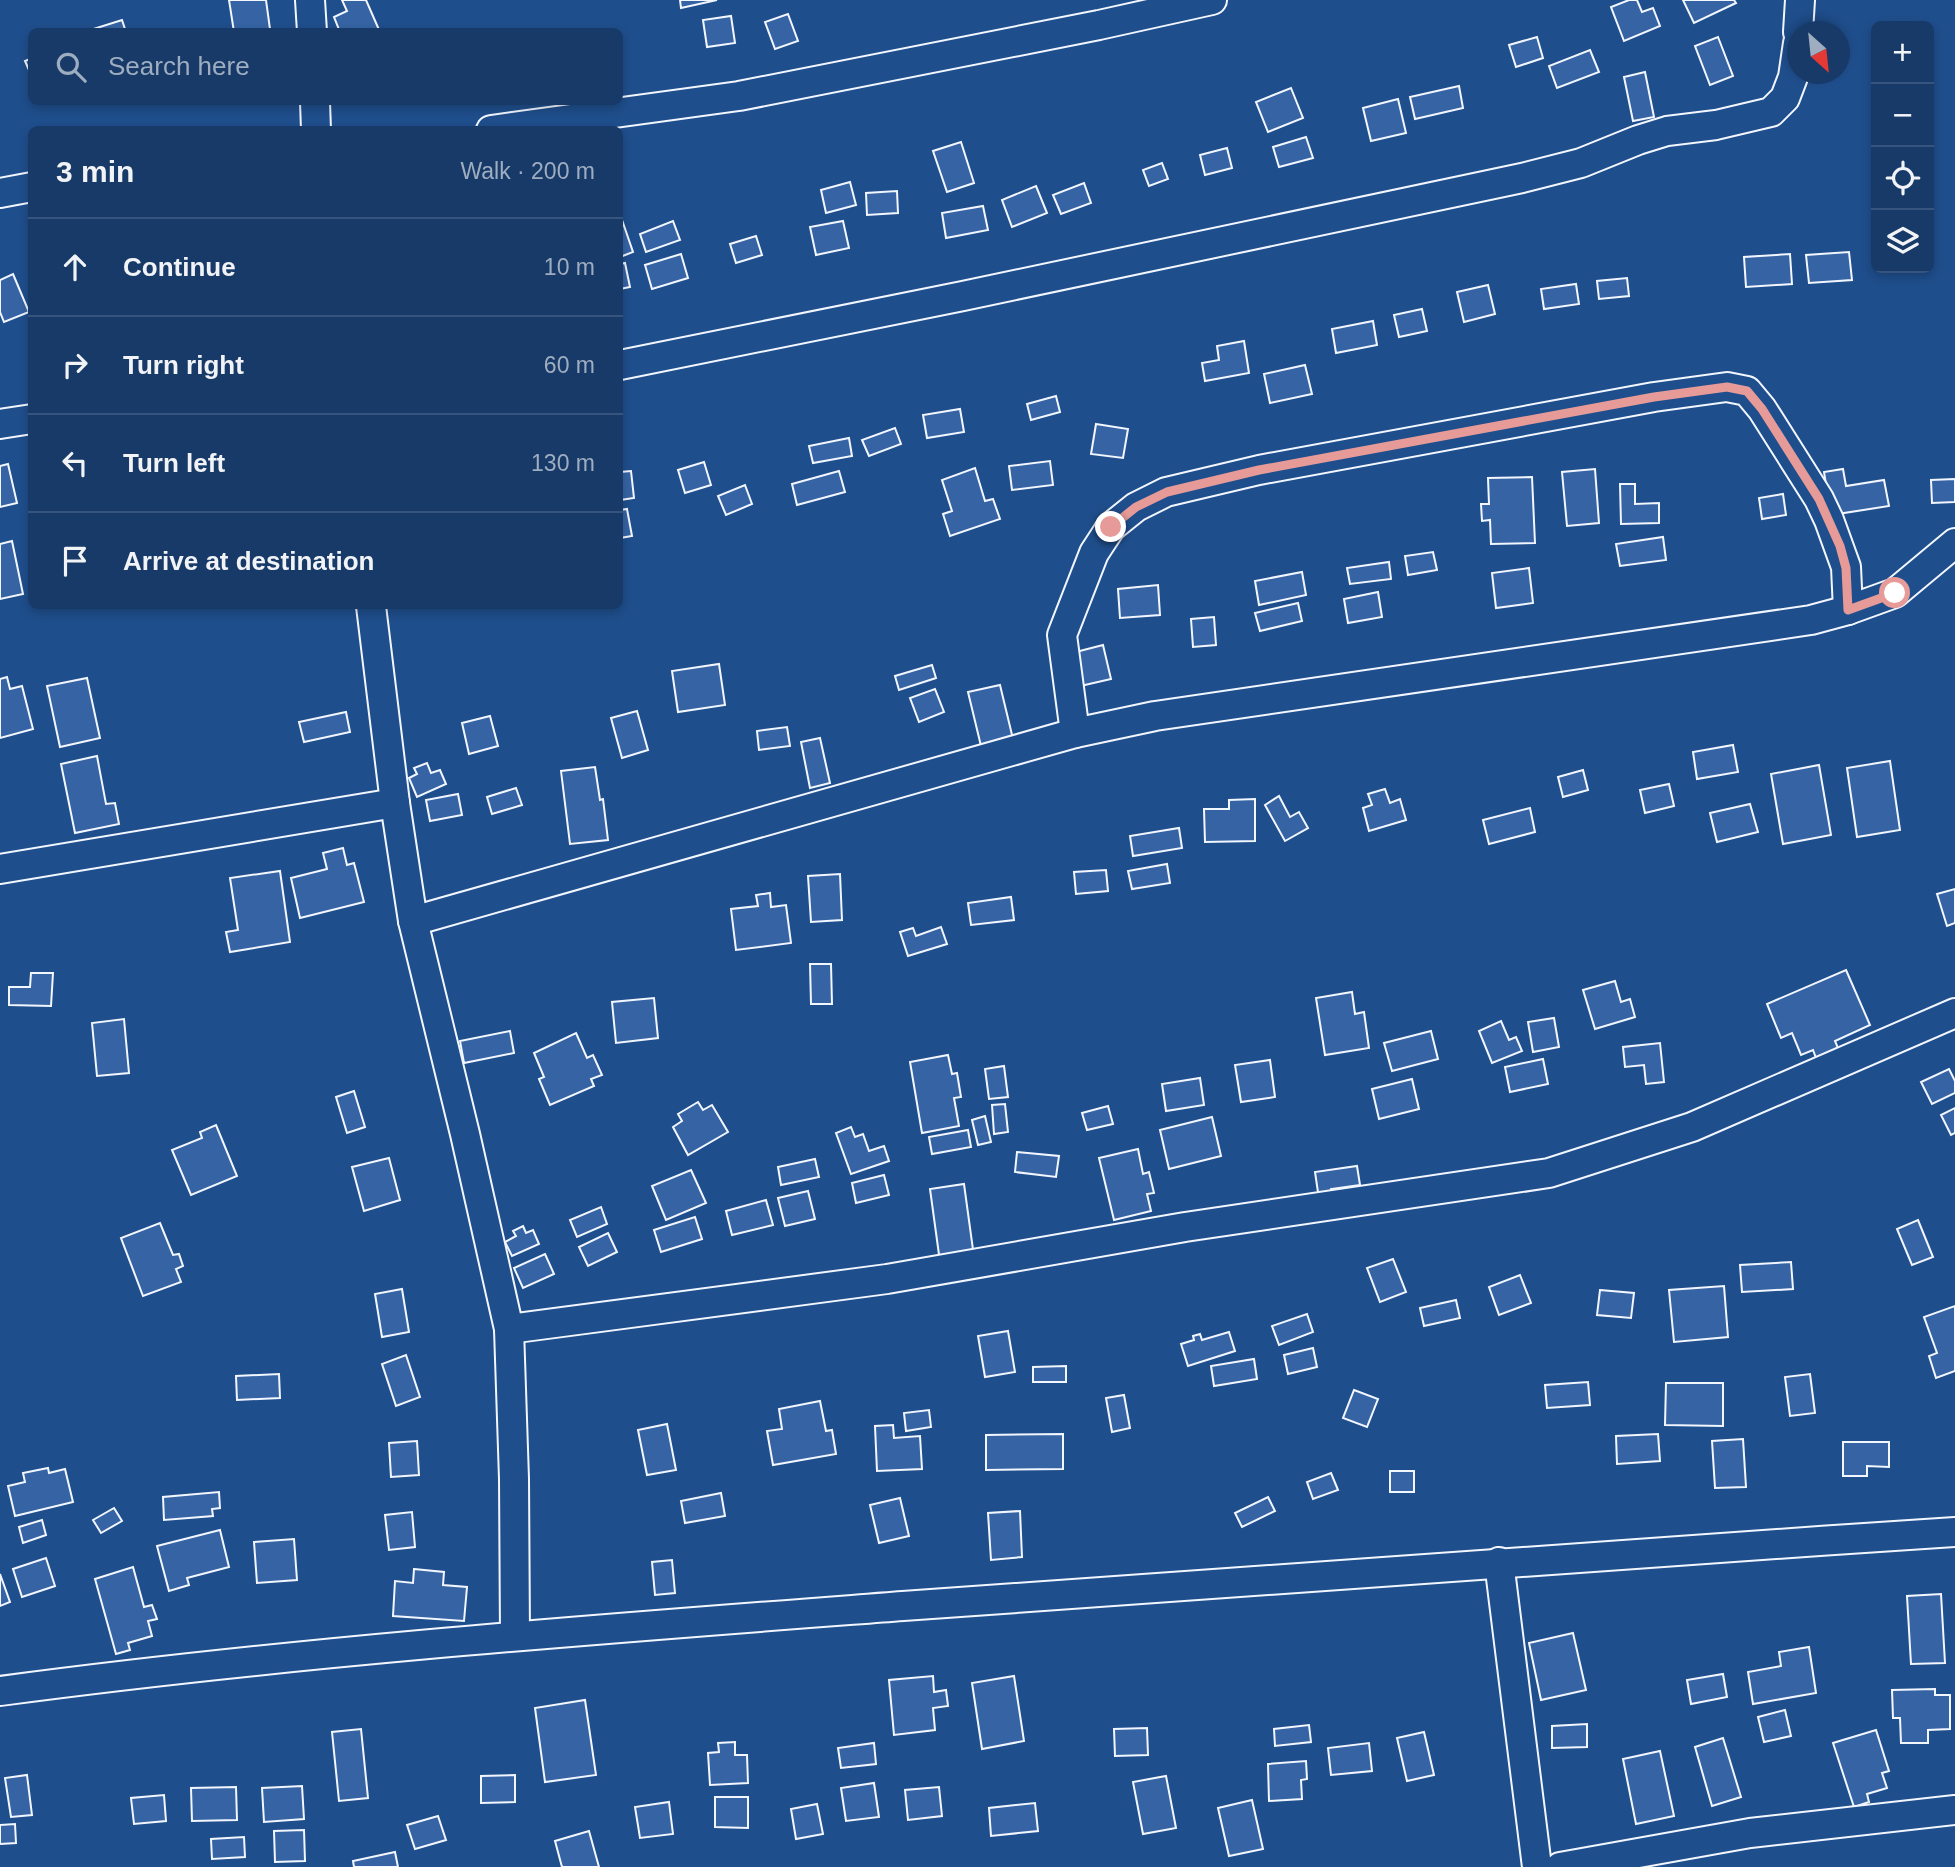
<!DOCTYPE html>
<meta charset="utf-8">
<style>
body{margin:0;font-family:Arial,sans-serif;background:#244571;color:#f1f3f6}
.controls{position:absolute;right:21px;top:21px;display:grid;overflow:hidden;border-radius:10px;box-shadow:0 4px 10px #0003}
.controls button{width:63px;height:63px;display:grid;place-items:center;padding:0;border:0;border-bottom:2px solid #36547d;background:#173a69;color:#f1f3f6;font:35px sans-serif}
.compass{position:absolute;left:1787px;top:21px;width:63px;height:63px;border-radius:50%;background:#173a69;box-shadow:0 4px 10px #0003;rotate:153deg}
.stop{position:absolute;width:21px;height:21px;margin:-16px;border:5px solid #e69b98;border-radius:50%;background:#fff}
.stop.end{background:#e69b98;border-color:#fff;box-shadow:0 2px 7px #0008}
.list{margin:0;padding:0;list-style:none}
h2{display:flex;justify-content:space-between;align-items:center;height:91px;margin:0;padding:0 28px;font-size:30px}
h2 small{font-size:23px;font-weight:400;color:#9eadc0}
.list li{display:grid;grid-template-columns:46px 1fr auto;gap:21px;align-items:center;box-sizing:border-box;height:98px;padding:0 28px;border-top:2px solid #36547d}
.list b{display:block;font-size:26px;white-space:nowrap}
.list em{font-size:23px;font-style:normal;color:#9eadc0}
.icon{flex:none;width:38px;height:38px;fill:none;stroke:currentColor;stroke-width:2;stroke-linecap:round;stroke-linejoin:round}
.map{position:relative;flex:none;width:1955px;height:1867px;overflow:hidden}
.search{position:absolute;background:#173a69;box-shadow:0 4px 10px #0003;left:28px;top:28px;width:595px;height:77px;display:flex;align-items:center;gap:18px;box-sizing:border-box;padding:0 24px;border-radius:10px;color:#9eadc0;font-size:26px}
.panel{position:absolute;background:#173a69;box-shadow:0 4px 10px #0003;left:28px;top:126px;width:595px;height:483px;border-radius:10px}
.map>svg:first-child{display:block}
.building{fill:#3563a3;stroke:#f2f6ff;stroke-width:2}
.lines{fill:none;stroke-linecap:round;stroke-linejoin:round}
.street-casing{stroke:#f2f6ff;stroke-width:32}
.street{stroke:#1f4e8c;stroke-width:28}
.route{stroke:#e69b98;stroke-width:9}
</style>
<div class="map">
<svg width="1955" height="1867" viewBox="0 0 1955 1867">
<rect width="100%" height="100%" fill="#1f4e8c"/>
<g class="building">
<path d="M229 0H266L270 29 234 32Z"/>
<path d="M342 0H366L380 32H340L334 17 347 11Z"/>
<path d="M680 0H717L681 8Z"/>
<path d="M1629 0H1637L1642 12 1653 8 1660 26 1624 41 1611 7Z"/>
<path d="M1683 0H1734L1736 3 1694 23Z"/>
<path d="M788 14 798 41 775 49 765 22Z"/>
<path d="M731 16 735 43 707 47 703 20Z"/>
<path d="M122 20 126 32H84Z"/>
<path d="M1537 37 1543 58 1516 67 1509 45Z"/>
<path d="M1718 37 1733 76 1710 85 1695 46Z"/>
<path d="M1590 50 1599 72 1557 88 1549 66Z"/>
<path d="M32 58V77L25 61Z"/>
<path d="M1645 72 1654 117 1633 121 1624 77Z"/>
<path d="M1459 86 1463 108 1415 119 1410 97Z"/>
<path d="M1291 88 1303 118 1268 132 1256 102Z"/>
<path d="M1398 99 1406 133 1371 141 1363 108Z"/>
<path d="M1306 137 1313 158 1279 167 1273 147Z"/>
<path d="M961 142 974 183 947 192 933 151Z"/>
<path d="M1227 148 1232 168 1205 175 1200 155Z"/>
<path d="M1162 163 1168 179 1149 186 1143 170Z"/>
<path d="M850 182 856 205 826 213 821 190Z"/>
<path d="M1084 183 1091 203 1061 214 1053 195Z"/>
<path d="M1036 186 1047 213 1012 227 1002 200Z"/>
<path d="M897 191 898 213 867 215 866 193Z"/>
<path d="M983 206 988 230 946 238 942 213Z"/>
<path d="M621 217 633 252 620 257V218Z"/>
<path d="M673 221 680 240 646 252 640 234Z"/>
<path d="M843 221 849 248 816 255 810 227Z"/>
<path d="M756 236 762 255 736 263 730 244Z"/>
<path d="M1849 252 1852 280 1809 283 1806 255Z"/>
<path d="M681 254 688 278 652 289 645 265Z"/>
<path d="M1790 254 1792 284 1746 287 1744 257Z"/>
<path d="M625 263 630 287 620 289V264Z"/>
<path d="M13 274 29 312 4 322 0 312V280Z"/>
<path d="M1627 278 1629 296 1599 299 1597 281Z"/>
<path d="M1576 284 1579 304 1544 309 1541 289Z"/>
<path d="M1488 285 1495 314 1464 322 1457 292Z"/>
<path d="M1422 309 1427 331 1399 337 1394 315Z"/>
<path d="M1373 321 1377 345 1336 353 1332 329Z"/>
<path d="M1244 341 1249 373 1205 381 1202 363 1219 360 1217 346Z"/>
<path d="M1305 365 1312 394 1270 403 1264 374Z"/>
<path d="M1056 396 1060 412 1031 420 1027 404Z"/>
<path d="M960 409 964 432 927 438 923 415Z"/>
<path d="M1096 424 1128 429 1123 458 1091 454Z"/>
<path d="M895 428 901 444 869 456 862 440Z"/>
<path d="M849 438 852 456 813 463 809 446Z"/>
<path d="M1050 461 1053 485 1012 490 1009 466Z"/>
<path d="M704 462 711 485 685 493 678 470Z"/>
<path d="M8 464 17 503 0 507V466Z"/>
<path d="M975 468 985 501 993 499 1000 519 950 536 943 514 952 511 942 480Z"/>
<path d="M1595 469 1599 523 1567 526 1562 472Z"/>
<path d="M1843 469 1846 486 1884 480 1889 506 1831 515 1824 472Z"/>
<path d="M631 471 634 498 620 500V472Z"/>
<path d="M839 471 845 492 797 505 792 484Z"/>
<path d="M1532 477 1535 543 1491 544 1490 520 1482 521 1481 504H1489L1488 478Z"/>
<path d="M1955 479V502L1932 503 1931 480Z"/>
<path d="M1620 484H1635V504L1659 503V523L1621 524Z"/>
<path d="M745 485 752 504 726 515 718 496Z"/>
<path d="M1783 494 1786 515 1762 519 1759 498Z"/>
<path d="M627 509 632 536 620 538V510Z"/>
<path d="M1663 537 1666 560 1620 566 1616 544Z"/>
<path d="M12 541 23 594 0 599V544Z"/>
<path d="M1433 552 1437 570 1408 575 1405 556Z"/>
<path d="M1389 562 1391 579 1350 584 1347 568Z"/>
<path d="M1529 568 1533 603 1496 608 1492 573Z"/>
<path d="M1302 572 1306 595 1259 605 1255 581Z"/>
<path d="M1158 585 1160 615 1120 618 1118 589Z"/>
<path d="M1378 592 1382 617 1348 623 1344 599Z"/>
<path d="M1298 603 1302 621 1260 631 1255 613Z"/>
<path d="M1214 617 1216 645 1193 647 1191 619Z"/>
<path d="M1103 645 1111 679 1076 687 1068 654Z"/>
<path d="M719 664 725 705 678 712 672 671Z"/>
<path d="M932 665 936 678 899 690 895 676Z"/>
<path d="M7 677 10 689 22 686 33 729 0 738V679Z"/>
<path d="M87 678 100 738 60 747 47 686Z"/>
<path d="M1000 685 1013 739 981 746 968 692Z"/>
<path d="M935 689 944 712 919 722 910 698Z"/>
<path d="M637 711 648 750 622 758 611 718Z"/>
<path d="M346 712 350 732 304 742 299 722Z"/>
<path d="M490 716 498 746 469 754 462 723Z"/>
<path d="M787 727 790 746 759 750 757 731Z"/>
<path d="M820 738 830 783 810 788 801 742Z"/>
<path d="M1733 745 1738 772 1697 779 1693 752Z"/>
<path d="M97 756 106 804 115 803 119 824 75 833 61 764Z"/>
<path d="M1890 761 1900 830 1857 837 1847 768Z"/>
<path d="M427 763 431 773 440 770 446 784 417 797 409 778 417 774 414 768Z"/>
<path d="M1819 765 1831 835 1783 844 1771 774Z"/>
<path d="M595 767 600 800 603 799 608 840 570 844 561 771Z"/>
<path d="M1583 770 1588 790 1563 797 1558 777Z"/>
<path d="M1669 784 1674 806 1645 813 1640 790Z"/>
<path d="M516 788 522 805 492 814 487 797Z"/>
<path d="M1385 789 1390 803 1400 799 1406 820 1369 831 1363 808 1372 805 1368 794Z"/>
<path d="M458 794 462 815 430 821 426 800Z"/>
<path d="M1279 796 1290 817 1299 812 1308 828 1285 841 1265 805Z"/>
<path d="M1255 799V841L1205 842 1204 809H1229V800Z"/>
<path d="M1750 804 1758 832 1717 842 1710 813Z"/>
<path d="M1530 808 1535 832 1489 844 1483 820Z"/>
<path d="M1179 828 1182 848 1133 856 1130 836Z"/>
<path d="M343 848 347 865 354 863 364 902 300 918 291 878 327 869 323 853Z"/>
<path d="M1167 864 1170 883 1132 889 1128 871Z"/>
<path d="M1106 870 1108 891 1076 894 1074 872Z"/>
<path d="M280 871 290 942 230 952 226 932 238 930 230 878Z"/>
<path d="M840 874 842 920 811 922 808 876Z"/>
<path d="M1955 889V923L1947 926 1937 894Z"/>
<path d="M770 893 771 907 786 905 791 943 736 950 731 909 758 906 756 895Z"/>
<path d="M1011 897 1014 920 971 925 968 903Z"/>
<path d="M941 927 947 944 908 956 900 932 913 928 916 936Z"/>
<path d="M810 964H831L832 1004H811Z"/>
<path d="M1846 970 1870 1025 1835 1041 1838 1048 1816 1058 1813 1050 1801 1055 1792 1033 1781 1038 1767 1004Z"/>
<path d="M31 973H53L51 1006 9 1005V987H30Z"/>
<path d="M1615 981 1621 1002 1630 999 1635 1017 1595 1029 1583 990Z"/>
<path d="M1352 992 1355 1014 1364 1012 1369 1048 1325 1055 1316 998Z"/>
<path d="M654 998 658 1038 616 1043 612 1002Z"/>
<path d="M1554 1018 1559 1047 1533 1052 1528 1022Z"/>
<path d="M124 1019 129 1073 97 1076 92 1023Z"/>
<path d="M1501 1021 1509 1040 1516 1037 1522 1051 1492 1063 1479 1031Z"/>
<path d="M510 1031 514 1053 464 1063 460 1041Z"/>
<path d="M1431 1031 1438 1059 1392 1071 1384 1043Z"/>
<path d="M576 1033 587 1058 593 1055 602 1075 591 1079 594 1086 550 1105 539 1079 544 1077 534 1053Z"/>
<path d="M1660 1043 1664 1082 1646 1084 1644 1065 1625 1067 1623 1047Z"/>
<path d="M948 1055 952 1074 957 1073 961 1097 954 1098 959 1126 922 1133 910 1062Z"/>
<path d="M1543 1059 1548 1084 1510 1092 1505 1067Z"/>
<path d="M1270 1060 1275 1097 1241 1102 1235 1065Z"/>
<path d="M1004 1066 1008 1097 989 1099 985 1069Z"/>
<path d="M1949 1069 1955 1081V1093L1932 1104 1921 1082Z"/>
<path d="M1200 1078 1204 1105 1166 1111 1162 1084Z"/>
<path d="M1412 1079 1419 1109 1379 1119 1372 1089Z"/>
<path d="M354 1091 365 1127 347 1133 336 1097Z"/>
<path d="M698 1102 703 1110 712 1105 728 1132 688 1155 673 1127 682 1121 678 1114Z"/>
<path d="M1005 1104 1008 1132 994 1134 992 1105Z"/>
<path d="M1108 1106 1113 1124 1087 1130 1082 1113Z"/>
<path d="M1955 1108V1133L1951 1135 1941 1115Z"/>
<path d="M985 1116 991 1142 978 1145 972 1120Z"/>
<path d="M1212 1117 1221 1156 1169 1169 1160 1130Z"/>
<path d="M216 1125 237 1176 191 1195 172 1150 202 1138 200 1132Z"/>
<path d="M851 1127 855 1137 863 1134 869 1151 884 1146 889 1161 851 1174 836 1133Z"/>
<path d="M968 1130 971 1147 932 1154 929 1137Z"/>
<path d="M1138 1149 1143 1174 1149 1172 1154 1193 1147 1194 1151 1211 1114 1220 1099 1158Z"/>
<path d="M1017 1152 1059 1156 1056 1177 1015 1172Z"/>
<path d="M389 1158 400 1200 364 1211 352 1167Z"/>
<path d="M815 1159 819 1177 781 1185 778 1167Z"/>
<path d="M1357 1166 1360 1185 1331 1189 1332 1197 1319 1199 1315 1172Z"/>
<path d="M691 1170 706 1203 666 1220 652 1186Z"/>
<path d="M884 1175 889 1195 856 1203 852 1183Z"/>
<path d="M964 1184 974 1257 940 1262 930 1189Z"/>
<path d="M808 1191 815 1219 785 1226 778 1198Z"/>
<path d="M766 1200 773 1225 732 1235 726 1211Z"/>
<path d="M601 1207 607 1224 577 1237 570 1220Z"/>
<path d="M695 1217 702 1239 661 1252 654 1230Z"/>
<path d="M1918 1220 1933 1257 1912 1265 1897 1229Z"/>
<path d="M160 1223 173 1255 179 1254 183 1266 176 1269 181 1282 143 1296 121 1238Z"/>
<path d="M523 1226 526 1233 533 1230 539 1244 512 1256 505 1242 516 1236 513 1231Z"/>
<path d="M608 1233 617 1252 588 1266 579 1247Z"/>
<path d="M545 1254 554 1274 523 1288 514 1268Z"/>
<path d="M1393 1259 1406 1292 1380 1302 1367 1268Z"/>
<path d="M1791 1262 1793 1289 1742 1292 1740 1265Z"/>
<path d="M1520 1275 1531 1303 1499 1315 1489 1287Z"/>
<path d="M1724 1286 1728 1337 1674 1342 1669 1290Z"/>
<path d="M402 1289 409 1332 382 1337 375 1294Z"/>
<path d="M1600 1290 1634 1293 1631 1318 1597 1315Z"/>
<path d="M1456 1300 1460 1318 1424 1326 1420 1308Z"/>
<path d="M1955 1306V1371L1936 1378 1929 1356 1937 1353 1924 1317Z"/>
<path d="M1307 1314 1313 1332 1279 1345 1272 1326Z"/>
<path d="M1008 1331 1015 1372 985 1377 978 1336Z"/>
<path d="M1229 1332 1235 1351 1188 1366 1181 1344 1194 1340 1193 1336 1200 1334 1202 1340Z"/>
<path d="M1313 1348 1317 1367 1288 1374 1284 1355Z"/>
<path d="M406 1355 420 1397 396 1406 382 1364Z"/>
<path d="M1254 1359 1257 1379 1214 1386 1211 1366Z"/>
<path d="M1066 1366V1382H1033V1367Z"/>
<path d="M279 1374 280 1398 237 1400 236 1376Z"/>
<path d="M1810 1374 1815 1413 1790 1416 1785 1377Z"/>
<path d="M1588 1382 1590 1405 1547 1408 1545 1385Z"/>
<path d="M1666 1383H1723V1426L1665 1425Z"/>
<path d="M1354 1390 1378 1399 1367 1427 1343 1418Z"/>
<path d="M1124 1395 1130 1428 1112 1432 1106 1398Z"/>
<path d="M820 1401 826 1431 832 1430 836 1454 773 1465 767 1431 782 1429 779 1409Z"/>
<path d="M929 1410 931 1427 906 1431 904 1413Z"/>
<path d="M667 1424 676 1470 647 1475 638 1430Z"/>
<path d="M893 1425 894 1438 920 1436 922 1469 877 1471 875 1426Z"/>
<path d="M1063 1434V1469L986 1470V1435Z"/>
<path d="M1658 1434 1660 1461 1617 1464 1616 1436Z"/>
<path d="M1743 1439 1746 1487 1715 1488 1712 1441Z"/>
<path d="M417 1441 419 1475 391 1477 389 1443Z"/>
<path d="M1843 1442H1889V1467L1867 1466V1476H1843Z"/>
<path d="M48 1468 49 1473 65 1469 73 1502 15 1516 8 1486 25 1482 23 1473Z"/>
<rect x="1390" y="1471" width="24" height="21"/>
<path d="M1331 1473 1338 1490 1313 1499 1307 1482Z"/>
<path d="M219 1492 220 1508 212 1509 213 1516 164 1520 163 1497Z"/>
<path d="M721 1493 725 1516 685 1523 681 1501Z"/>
<path d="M1268 1497 1275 1511 1242 1527 1235 1513Z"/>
<path d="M900 1498 909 1536 879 1543 870 1505Z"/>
<path d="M114 1508 122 1521 101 1533 93 1520Z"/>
<path d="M1020 1511 1022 1557 991 1560 988 1513Z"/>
<path d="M412 1512 415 1547 389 1550 385 1515Z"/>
<path d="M42 1520 46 1535 23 1543 19 1527Z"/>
<path d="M220 1530 229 1567 187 1578 189 1585 169 1591 157 1546Z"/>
<path d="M294 1539 297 1580 257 1583 254 1542Z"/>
<path d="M46 1558 55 1586 22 1597 13 1569Z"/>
<path d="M672 1560 675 1593 655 1595 652 1562Z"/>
<path d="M133 1567 144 1607 152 1605 157 1619 148 1621 152 1636 128 1643 130 1650 116 1654 95 1579Z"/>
<path d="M414 1569 444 1572 443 1585 467 1587 464 1621 393 1616 395 1581 413 1583Z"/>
<path d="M0 1574 10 1602 0 1606Z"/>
<path d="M1941 1594 1945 1663 1911 1664 1907 1596Z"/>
<path d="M1573 1633 1586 1690 1541 1700 1529 1643Z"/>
<path d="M1809 1647 1816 1693 1753 1704 1748 1672 1781 1666 1779 1652Z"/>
<path d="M1723 1674 1727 1697 1691 1704 1687 1680Z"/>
<path d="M933 1676 934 1692 946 1690 948 1706 933 1708 935 1730 894 1735 889 1680Z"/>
<path d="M1014 1676 1024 1741 982 1749 972 1683Z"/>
<path d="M1935 1689V1695H1950V1729L1928 1730V1743H1901L1900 1718H1893L1892 1690Z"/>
<path d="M585 1700 596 1775 545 1782 535 1708Z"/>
<path d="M1785 1710 1791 1736 1764 1742 1758 1717Z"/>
<path d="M1587 1724V1747L1552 1748V1726Z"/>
<path d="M1309 1725 1311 1742 1275 1746 1274 1729Z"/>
<path d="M1147 1728 1148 1755 1115 1756 1114 1729Z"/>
<path d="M361 1729 368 1798 339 1801 332 1732Z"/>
<path d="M1876 1730 1889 1771 1882 1773 1887 1788 1867 1794 1869 1802 1854 1807 1833 1743Z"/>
<path d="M1424 1732 1434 1775 1407 1781 1397 1738Z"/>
<path d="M1723 1738 1741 1797 1712 1806 1695 1747Z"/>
<path d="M735 1742V1755H747L748 1783 710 1785 708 1753 719 1752 718 1743Z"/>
<path d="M874 1743 876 1764 841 1768 838 1748Z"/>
<path d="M1369 1743 1372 1771 1331 1775 1328 1748Z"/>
<path d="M1660 1751 1674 1816 1636 1824 1623 1759Z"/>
<path d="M1306 1761 1307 1779 1301 1780 1302 1799 1269 1801 1268 1764Z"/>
<path d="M27 1775 32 1815 11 1817 5 1778Z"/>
<path d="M515 1775V1802L481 1803V1776Z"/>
<path d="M1166 1776 1176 1828 1143 1834 1133 1782Z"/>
<path d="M874 1783 879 1817 846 1821 841 1788Z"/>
<path d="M302 1786 304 1819 264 1822 262 1788Z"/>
<path d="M236 1787 237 1820 192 1821 191 1788Z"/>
<path d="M939 1787 942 1816 908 1820 905 1790Z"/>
<path d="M164 1795 166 1821 134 1824 131 1798Z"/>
<path d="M715 1797H748V1828L715 1827Z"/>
<path d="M1252 1800 1263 1849 1229 1856 1218 1808Z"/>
<path d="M669 1802 673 1834 640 1838 635 1807Z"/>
<path d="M1035 1803 1038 1831 991 1836 989 1808Z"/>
<path d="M817 1804 823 1834 796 1839 791 1809Z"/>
<path d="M438 1816 446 1840 415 1849 407 1825Z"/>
<path d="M15 1824 16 1843 0 1844V1825Z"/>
<path d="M304 1830 305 1861 275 1862 274 1831Z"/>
<path d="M589 1831 599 1867H562L555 1841Z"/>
<path d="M244 1837 245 1857 212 1859 211 1839Z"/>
<path d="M395 1852 398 1867H354L353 1861Z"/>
</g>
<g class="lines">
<defs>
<g id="street">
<path d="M310 0 312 32"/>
<path d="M1798 32 1800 0"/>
<path d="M315 102 316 130"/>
<path d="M491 130 739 96 1099 25 1212 0"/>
<path d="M0 193 32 187"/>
<path d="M620 365 963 296 1522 178 1581 163 1638 140 1667 131 1716 125 1771 112 1785 98 1793 77 1798 43"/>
<path d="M0 424 32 419"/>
<path d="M371 606 395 803 413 921 465 1134 509 1329 514 1479 515 1635"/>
<path d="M1075 733 1062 635 1094 553 1111 527 1136 507 1166 492 1259 470 1654 397 1727 387 1747 391 1762 409 1819 499 1829 520 1846 567 1848 610"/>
<path d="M0 869 395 803"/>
<path d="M413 921 1075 733 1155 716 1811 620 1848 610 1895 593 1955 543"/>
<path d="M509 1329 887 1279 1185 1227 1549 1173 1692 1127 1955 1013"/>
<path d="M1499 1562 1537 1867"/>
<path d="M0 1691C300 1651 602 1629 903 1606 1253 1580 1604 1555 1955 1532"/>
<path d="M1560 1867 1750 1833 1955 1810"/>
</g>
</defs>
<use href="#street" class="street-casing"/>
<use href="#street" class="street"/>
</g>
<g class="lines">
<path class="route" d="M1111 527 1136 507 1167 492 1259 470 1654 397 1727 387 1747 391 1762 409 1819 499 1840 546 1846 568 1848 610 1895 593"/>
</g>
</svg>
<div class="controls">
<button>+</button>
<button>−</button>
<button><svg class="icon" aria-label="locate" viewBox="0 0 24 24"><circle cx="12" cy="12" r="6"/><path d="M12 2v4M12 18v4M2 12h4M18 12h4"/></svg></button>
<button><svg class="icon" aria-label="layers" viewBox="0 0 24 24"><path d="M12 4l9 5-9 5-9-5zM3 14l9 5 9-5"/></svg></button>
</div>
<svg class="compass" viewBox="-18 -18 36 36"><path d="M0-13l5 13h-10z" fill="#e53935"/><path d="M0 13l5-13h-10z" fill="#9eadc0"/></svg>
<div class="stop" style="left:1895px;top:593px"></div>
<div class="stop end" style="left:1111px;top:527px"></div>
<div class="search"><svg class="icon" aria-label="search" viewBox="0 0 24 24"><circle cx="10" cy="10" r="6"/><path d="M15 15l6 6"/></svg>Search here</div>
<section class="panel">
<h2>3 min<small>Walk · 200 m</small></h2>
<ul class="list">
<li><svg class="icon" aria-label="ahead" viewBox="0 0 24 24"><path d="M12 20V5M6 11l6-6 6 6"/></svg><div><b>Continue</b></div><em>10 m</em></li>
<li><svg class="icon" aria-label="right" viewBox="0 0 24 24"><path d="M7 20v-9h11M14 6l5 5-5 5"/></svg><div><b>Turn right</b></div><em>60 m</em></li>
<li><svg class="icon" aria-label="left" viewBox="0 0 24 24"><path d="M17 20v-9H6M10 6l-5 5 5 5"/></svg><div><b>Turn left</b></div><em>130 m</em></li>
<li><svg class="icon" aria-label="arrive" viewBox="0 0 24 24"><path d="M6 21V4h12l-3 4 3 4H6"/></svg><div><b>Arrive at destination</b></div></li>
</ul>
</section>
</div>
